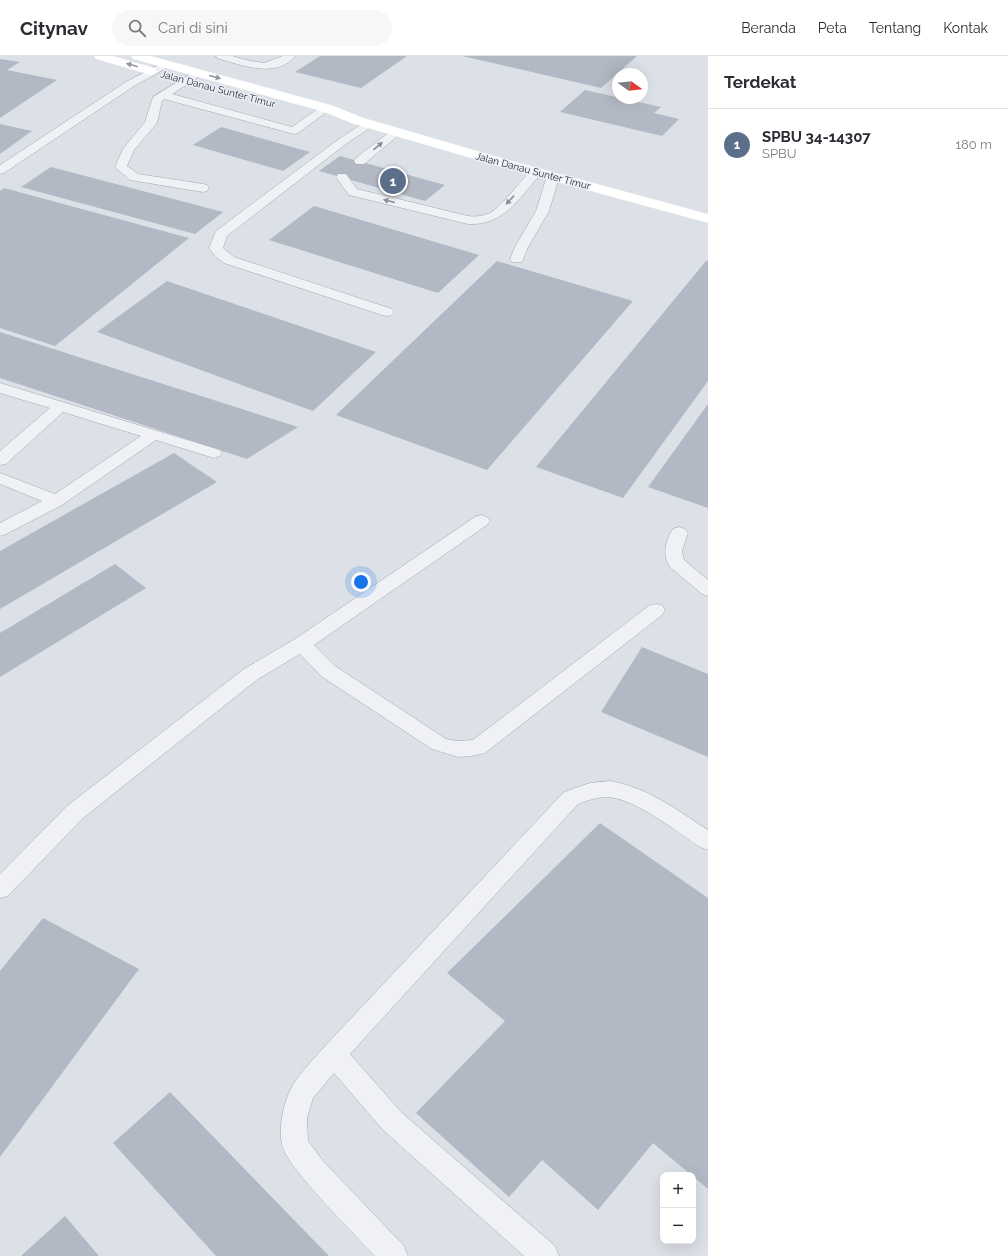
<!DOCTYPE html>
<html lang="id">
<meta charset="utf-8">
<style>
body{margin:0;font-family:Raleway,sans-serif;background:#f7f7f7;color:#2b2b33}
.controls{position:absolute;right:12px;bottom:12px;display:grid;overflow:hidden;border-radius:8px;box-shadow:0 4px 16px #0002}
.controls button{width:36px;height:36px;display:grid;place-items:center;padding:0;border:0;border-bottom:1px solid #e1e1e2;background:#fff;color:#2b2b33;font:20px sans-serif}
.compass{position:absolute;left:612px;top:12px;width:36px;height:36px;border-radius:50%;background:#fff;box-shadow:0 4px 16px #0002;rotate:105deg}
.you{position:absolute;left:361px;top:526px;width:14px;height:14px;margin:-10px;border:3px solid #fff;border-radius:50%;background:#1a73e8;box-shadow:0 0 0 6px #1a73e833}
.badge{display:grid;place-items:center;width:26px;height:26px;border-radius:50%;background:#b45309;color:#fff;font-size:13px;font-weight:700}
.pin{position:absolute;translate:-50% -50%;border:2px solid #fff;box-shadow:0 1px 4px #0006}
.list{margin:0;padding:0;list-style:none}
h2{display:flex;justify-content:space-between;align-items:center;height:52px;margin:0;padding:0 16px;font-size:17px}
h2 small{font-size:13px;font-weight:400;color:#7c7c81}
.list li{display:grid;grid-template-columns:26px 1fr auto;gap:12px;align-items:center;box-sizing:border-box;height:72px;padding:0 16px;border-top:1px solid #e1e1e2}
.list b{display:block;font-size:15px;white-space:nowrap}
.list p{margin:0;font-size:13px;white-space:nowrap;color:#7c7c81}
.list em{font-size:13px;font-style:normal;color:#7c7c81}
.icon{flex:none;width:22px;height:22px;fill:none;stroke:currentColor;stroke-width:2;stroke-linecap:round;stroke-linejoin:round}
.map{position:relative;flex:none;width:708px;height:1200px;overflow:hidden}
header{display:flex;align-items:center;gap:24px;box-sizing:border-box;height:56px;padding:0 20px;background:#fff;border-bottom:1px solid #e1e1e2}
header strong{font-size:19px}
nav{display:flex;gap:22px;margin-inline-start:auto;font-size:14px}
.search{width:280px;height:36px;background:#f7f7f7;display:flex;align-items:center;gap:10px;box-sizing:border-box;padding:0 14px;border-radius:22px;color:#7c7c81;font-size:15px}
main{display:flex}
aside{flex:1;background:#fff}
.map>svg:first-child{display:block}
.building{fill:#b3b9c4}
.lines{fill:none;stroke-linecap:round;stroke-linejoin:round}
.lane-casing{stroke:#a2a7b1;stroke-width:1}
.lane{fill:#eff1f5;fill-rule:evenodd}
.secondary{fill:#fff;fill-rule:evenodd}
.oneway{fill:#92969e}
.oneway2{fill:#8a909a}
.labels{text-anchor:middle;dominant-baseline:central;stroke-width:3;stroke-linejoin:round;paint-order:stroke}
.far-street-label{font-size:10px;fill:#262e3e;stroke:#ebeff5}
</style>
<header>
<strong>Citynav</strong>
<div class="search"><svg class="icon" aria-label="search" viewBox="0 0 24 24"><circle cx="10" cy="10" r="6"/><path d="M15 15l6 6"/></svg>Cari di sini</div>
<nav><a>Beranda</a><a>Peta</a><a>Tentang</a><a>Kontak</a></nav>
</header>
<main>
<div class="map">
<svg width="708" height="1200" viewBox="0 0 708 1200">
<rect width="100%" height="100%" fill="#dce0e7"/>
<g class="building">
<path d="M320 0H407L361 32 295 16Z"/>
<path d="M462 0H637L601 32Z"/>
<path d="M0 3 20 6 7 14 57 24 0 62Z"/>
<path d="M585 34 661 51 654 57 679 63 662 80 560 56Z"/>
<path d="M0 68 32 75 0 98Z"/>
<path d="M221 71 310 96 283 115 193 89Z"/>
<path d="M340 100 445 129 425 145 319 115Z"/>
<path d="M51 111 223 156 195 178 21 131Z"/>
<path d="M4 132 189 182 55 290 0 272V135Z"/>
<path d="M314 150 479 199 438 237 269 184Z"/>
<path d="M497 205 633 245 487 414 336 359Z"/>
<path d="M706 205H708V325L623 442 536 411Z"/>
<path d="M167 225 376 296 313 355 97 276Z"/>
<path d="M0 276 298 371 247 403 0 322Z"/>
<path d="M708 348V452L648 431Z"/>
<path d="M174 397 217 426 0 553V495Z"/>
<path d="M115 508 146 532 0 621V577Z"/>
<path d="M642 591 708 618V701L601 656Z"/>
<path d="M600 767 708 842V1133L653 1087 598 1154 542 1104 509 1141 416 1057 505 965 447 917Z"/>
<path d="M43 862 139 913 0 1101V915Z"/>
<path d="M170 1036 329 1200H216L113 1087Z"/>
<path d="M65 1160 99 1200H21Z"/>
</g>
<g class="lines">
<defs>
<g id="lane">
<path d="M216 0H232L250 5 264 7 283 0H295C277 23 240 9 217 2Z"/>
<path d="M166 5 170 6 171 8 170 10 134 30 4 117 0 118V109L126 26Z"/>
<path d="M197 14 201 15 202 17 201 19 172 38 292 71 322 50H330L332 52 298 77 294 78 164 43 162 45 157 67 134 94 127 110 138 118 203 128 207 129 209 132 207 135 203 136 130 124 115 111 123 93 145 66 153 41Z"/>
<path d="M369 65 373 66 375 68 373 70 347 87 227 180 223 192 234 201 392 253 394 256 392 259 387 260 382 259 224 207 216 201 209 192 216 175 339 83 365 66Z"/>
<path d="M396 73 400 74 402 76 400 78 364 108H356L354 105 356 102 392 74Z"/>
<path d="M536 112 540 113 542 116 540 119C519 142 504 170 468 168L349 139 336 121 338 118H346L357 133 468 160C476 161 483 160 490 157 502 150 521 125 532 113Z"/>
<path d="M556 117 560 118 562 121 558 125 549 155 528 191 522 206H512L510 203 515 191 536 155 546 123 548 120Z"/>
<path d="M0 327 220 394 222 397 220 400 214 402 156 384 62 449 6 478 0 480V467L42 445 0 428V417L55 438 141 380 63 356 6 408 0 409V395L50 352 0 337Z"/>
<path d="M481 459 487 461 490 465 487 469 314 589 335 610 446 683 458 685 473 684 650 549 656 548 662 549 665 554 662 559 485 697 472 700 458 701 432 693 321 620 300 598 258 623 83 762 8 840 0 842V818L67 750 244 613 295 583 475 461Z"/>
<path d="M679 471 685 473 688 477 682 495 684 504 708 524V540L702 538 670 511C662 499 665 485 673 473Z"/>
<path d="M610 725C647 731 677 754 708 774V794L700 791C677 776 636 743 608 741 598 741 588 744 578 748L350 998 402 1057 555 1190 559 1200H524L384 1075 334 1017 313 1042 307 1062 308 1085 323 1105 404 1190 408 1200H375C357 1180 286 1111 282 1089 278 1069 284 1044 294 1027 302 1014 315 1002 325 990L564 736 590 727Z"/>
</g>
</defs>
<use href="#lane" class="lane-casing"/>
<use href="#lane" class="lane"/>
<g class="secondary">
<path d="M94 0H113L155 12 157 15 155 18 151 19 96 3Z"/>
<path d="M131 0H151L331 49 364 62 498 101 708 158V167L488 107 354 68 321 55 133 3Z"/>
</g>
</g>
<defs><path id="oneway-solid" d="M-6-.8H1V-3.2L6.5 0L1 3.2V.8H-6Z"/></defs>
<g class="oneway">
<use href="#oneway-solid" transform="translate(132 9) rotate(-164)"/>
<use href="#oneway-solid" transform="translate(215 21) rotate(15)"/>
</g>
<g class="oneway2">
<use href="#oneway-solid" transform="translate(378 90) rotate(-40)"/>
<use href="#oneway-solid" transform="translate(510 144) rotate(133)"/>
<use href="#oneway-solid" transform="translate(389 145) rotate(-166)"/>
</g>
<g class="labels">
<g class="far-street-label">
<text transform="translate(218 33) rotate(15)">Jalan Danau Sunter Timur</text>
<text transform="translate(533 115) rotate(15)">Jalan Danau Sunter Timur</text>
</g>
</g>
</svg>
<div class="controls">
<button>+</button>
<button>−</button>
</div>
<svg class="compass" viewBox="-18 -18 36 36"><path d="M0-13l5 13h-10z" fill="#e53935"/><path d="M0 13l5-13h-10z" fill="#7c7c81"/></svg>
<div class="you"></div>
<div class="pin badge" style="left:393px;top:125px;background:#5c6f8a">1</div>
</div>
<aside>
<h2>Terdekat<small></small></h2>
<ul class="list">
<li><span class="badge" style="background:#5c6f8a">1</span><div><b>SPBU 34-14307</b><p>SPBU</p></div><em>180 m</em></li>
</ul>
</aside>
</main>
